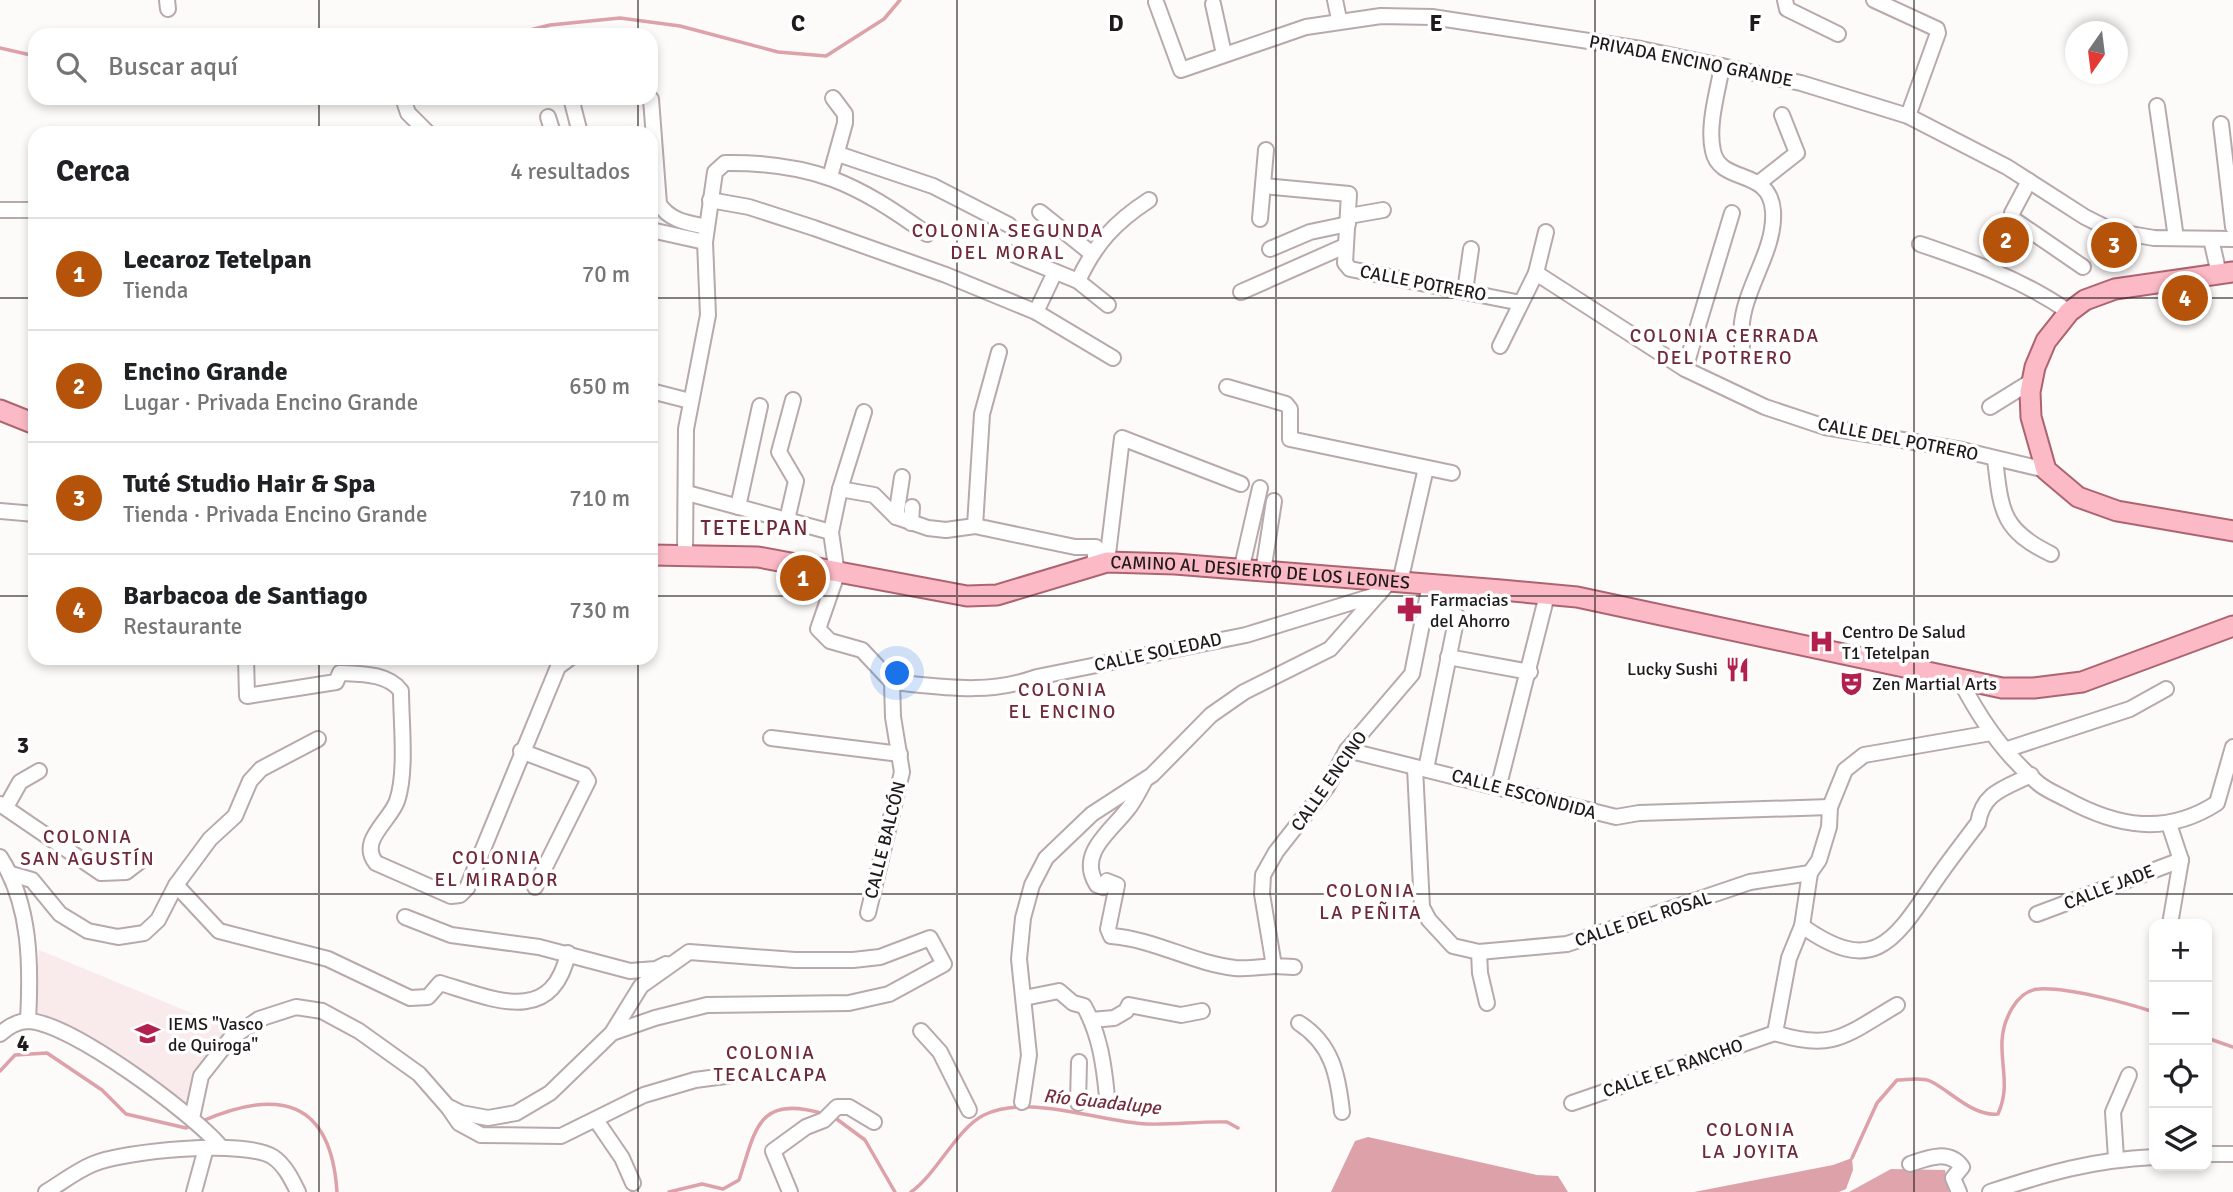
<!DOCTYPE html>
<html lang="es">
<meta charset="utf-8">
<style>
body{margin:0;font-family:Signika,sans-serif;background:#f6f6f6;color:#202124}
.controls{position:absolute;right:21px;bottom:21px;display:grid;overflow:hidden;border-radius:14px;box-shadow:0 4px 10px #0003}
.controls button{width:63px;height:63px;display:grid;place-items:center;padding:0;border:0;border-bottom:2px solid #e0e0e0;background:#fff;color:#202124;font:35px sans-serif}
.compass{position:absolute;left:2065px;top:21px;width:63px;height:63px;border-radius:50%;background:#fff;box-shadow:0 4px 10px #0003;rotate:194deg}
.you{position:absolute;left:898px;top:674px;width:24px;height:24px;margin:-18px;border:5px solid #fff;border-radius:50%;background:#1a73e8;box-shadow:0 0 0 10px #1a73e833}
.badge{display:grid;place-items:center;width:46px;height:46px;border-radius:50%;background:#b45309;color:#fff;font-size:23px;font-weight:700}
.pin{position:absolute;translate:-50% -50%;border:4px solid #fff;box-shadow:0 2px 7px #0006}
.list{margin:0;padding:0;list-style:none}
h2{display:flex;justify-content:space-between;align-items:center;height:91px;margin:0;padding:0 28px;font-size:30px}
h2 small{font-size:23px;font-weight:400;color:#757577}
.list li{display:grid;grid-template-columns:46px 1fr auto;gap:21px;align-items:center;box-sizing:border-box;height:112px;padding:0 28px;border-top:2px solid #e0e0e0}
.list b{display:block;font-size:26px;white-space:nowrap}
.list p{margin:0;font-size:23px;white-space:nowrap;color:#757577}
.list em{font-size:23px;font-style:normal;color:#757577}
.icon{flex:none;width:38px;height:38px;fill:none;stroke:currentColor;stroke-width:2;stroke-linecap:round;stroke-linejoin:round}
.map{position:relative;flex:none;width:2233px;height:1192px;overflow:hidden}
.search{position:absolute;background:#fff;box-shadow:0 4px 10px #0003;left:28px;top:28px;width:630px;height:77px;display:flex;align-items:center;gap:18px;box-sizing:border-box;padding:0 24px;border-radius:21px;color:#757577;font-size:26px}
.panel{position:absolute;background:#fff;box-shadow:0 4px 10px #0003;left:28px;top:126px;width:630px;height:539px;border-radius:21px}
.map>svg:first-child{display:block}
.built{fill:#f9ebec}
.forest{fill:#dfa4ac}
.water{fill:#dca1a9}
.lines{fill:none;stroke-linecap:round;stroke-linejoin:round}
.stream{stroke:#dca1a9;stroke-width:3.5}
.minor-casing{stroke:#b8a9ab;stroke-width:18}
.major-casing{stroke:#ad6470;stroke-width:23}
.minor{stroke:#fff;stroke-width:14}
.major{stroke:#fbbac5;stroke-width:19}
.grid{fill:none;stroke:#1f1a1b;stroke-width:2;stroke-opacity:0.55}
.labels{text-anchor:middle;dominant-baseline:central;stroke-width:7;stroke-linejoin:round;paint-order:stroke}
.street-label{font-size:18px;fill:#1f1a1b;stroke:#fff}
.poi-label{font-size:18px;fill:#1f1a1b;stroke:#fff;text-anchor:start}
.neighbourhood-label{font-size:19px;letter-spacing:2px;fill:#6f2938;stroke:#fff}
.water-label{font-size:19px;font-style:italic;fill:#752e3d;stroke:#fff}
.quarter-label{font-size:21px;letter-spacing:2px;fill:#6f2938;stroke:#fff}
.grid-label{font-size:23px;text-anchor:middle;font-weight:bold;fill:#1f1a1b;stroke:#fff;stroke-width:7;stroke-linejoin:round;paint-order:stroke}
</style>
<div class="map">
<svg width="2233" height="1192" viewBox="0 0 2233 1192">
<rect width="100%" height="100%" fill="#fdfafa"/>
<path class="built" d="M39 950 235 1031 227 1037 190 1114 34 1018Z"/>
<path class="forest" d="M1891 1169 1945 1170 1949 1192H1849Z"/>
<g class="water">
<path d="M1368 1137 1537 1175 1558 1176 1568 1192H1331L1355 1141Z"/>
<path d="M1852 1158 1853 1170 1846 1189 1839 1192H1694L1833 1165Z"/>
</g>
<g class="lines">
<g class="stream">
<path d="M510 35 550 25 620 18 680 26 778 52 826 56 884 19 900 0"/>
<path d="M0 48 35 56"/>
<path d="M2207 1038 2233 1047"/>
<path d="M0 1071 15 1055 47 1053 102 1090 126 1114 186 1128 193 1125"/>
<path d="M834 1117 865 1140 895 1192"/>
<path d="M200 1122C279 1087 331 1100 337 1192"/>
<path d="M1852 1158 1877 1103 1897 1080C1907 1080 1921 1077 1930 1081 1951 1091 1973 1117 1998 1114 2010 1087 2001 1069 2002 1041 2003 1021 2016 990 2039 989 2067 987 2127 1003 2154 1012"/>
<path d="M669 1192 702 1184 723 1189 739 1180C756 1129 757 1094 824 1114"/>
<path d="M911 1192C936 1175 957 1128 984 1115 1030 1093 1099 1122 1147 1124 1174 1125 1200 1121 1227 1122L1238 1128"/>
</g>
<defs>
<g id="minor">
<path d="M167 0 168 9"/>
<path d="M1335 0 1339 19"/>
<path d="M1785 0 1787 9 1838 34"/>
<path d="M1874 0 1937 29 1938 33 1908 116"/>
<path d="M1156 2 1181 70 1306 27 1381 16 1432 17 1641 49 1801 83 1908 116 2007 167 2085 217 2113 231 2154 238 2233 239"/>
<path d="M1213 4 1224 54"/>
<path d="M1722 66C1718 91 1707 125 1713 151 1720 185 1770 167 1773 211 1776 257 1735 295 1742 346"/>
<path d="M403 98 408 113 428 133"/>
<path d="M571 98 580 133"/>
<path d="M651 99 659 204C670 221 688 223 707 227"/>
<path d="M2157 106 2176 238"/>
<path d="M548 117 553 133"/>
<path d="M2221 124 2233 227"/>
<path d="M838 154 933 186 1009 225"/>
<path d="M830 177 845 123V114L833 98"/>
<path d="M2029 181 2012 213 2013 219 2083 267"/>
<path d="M1760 182 1797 153 1782 115"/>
<path d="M1263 186 1349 194 1345 263 1350 269 1521 303"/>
<path d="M710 200 749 207 814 228 946 275 1036 312 1113 358"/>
<path d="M0 210H35"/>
<path d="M1040 212 1091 253"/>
<path d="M1349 216 1383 210"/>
<path d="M1260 219 1266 150"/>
<path d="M651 230 705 242"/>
<path d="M2211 239 2219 274"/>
<path d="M1920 244C1973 262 2023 280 2069 312"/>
<path d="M1270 249 1310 232 1348 224"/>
<path d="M1010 253 1078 281 1108 305"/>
<path d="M1536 273 1685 369 1765 407 1825 427 1962 450 2046 470"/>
<path d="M1078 281C1095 244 1115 222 1149 200"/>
<path d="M1465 291 1471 249"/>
<path d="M1241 292 1345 246"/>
<path d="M1036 312 1055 272"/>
<path d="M1500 346 1536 273 1546 232"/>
<path d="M1685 369 1732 213"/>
<path d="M1227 387 1286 404 1290 409V439L1452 473"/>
<path d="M651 391 690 401"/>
<path d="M1990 407 2032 381"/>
<path d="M864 412 840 489 831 532 837 574 818 629 830 641 862 650 892 682"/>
<path d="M1995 459C2001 510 2001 530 2051 554"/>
<path d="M840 489 874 495 896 517 928 528 946 530 975 526 1075 547H1096L1094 565"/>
<path d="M687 493 831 532"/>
<path d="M738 507 760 406"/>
<path d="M0 511 35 514"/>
<path d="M896 517 902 477"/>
<path d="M787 520 796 481 779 452 793 400"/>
<path d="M911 523 912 507"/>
<path d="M975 526 982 414 999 352"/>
<path d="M685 555 686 429 708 315 705 242 715 172 725 163C813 162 856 183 927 234"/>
<path d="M1107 562 1122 438 1241 484"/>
<path d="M1241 571 1260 488"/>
<path d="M1263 572 1274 501"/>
<path d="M1400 582 1426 468"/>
<path d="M1425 610 1457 616 1426 769"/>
<path d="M1448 657 1530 672"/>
<path d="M246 658 247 696 336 682 340 673C360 674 388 673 401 691 401 722 407 772 397 801 390 821 358 841 376 863L451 896 460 895 467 888 558 667 570 658"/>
<path d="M892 682C944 687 988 695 1037 677L1246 635 1379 594"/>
<path d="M1961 682C1980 719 2006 756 2038 783 2046 790 2057 794 2066 799 2117 827 2166 836 2217 803L2233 747"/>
<path d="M771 738 900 754"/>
<path d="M2008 749 2130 709 2166 689"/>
<path d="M1347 750 1616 817 1639 813 1830 807"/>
<path d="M521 751 584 775 588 781 535 887"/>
<path d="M1415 768 1422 907 1429 920 1453 946 1479 952 1567 944 1750 882 1810 873"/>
<path d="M1501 777 1547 595"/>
<path d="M1144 782C1139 791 1134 802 1127 810 1110 832 1077 854 1097 885L1103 887 1107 881 1117 885 1108 929 1111 936C1154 939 1192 963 1235 968 1248 969 1261 967 1274 966"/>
<path d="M0 804 101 873 126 872 143 859"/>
<path d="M6 807 20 782 39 771"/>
<path d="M2169 824 2181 860 2170 924"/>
<path d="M0 857C31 905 31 966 28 1021"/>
<path d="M11 874 32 880 60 914 88 931 118 937 144 933 158 920 176 885 210 839 235 816 250 781 261 769 318 739"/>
<path d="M176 885 219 931 328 959 410 998 428 997 440 983C493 999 552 1027 568 953"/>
<path d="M868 913 902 772 893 717 892 682"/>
<path d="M2037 914 2181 860"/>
<path d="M405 917 451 935 539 947 630 971 656 969 666 964"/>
<path d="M1802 926C1873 976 1893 943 1933 884 1947 863 1963 843 1978 823 1983 792 2005 788 2031 775"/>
<path d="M1479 952 1480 973 1487 1003"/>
<path d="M1294 967 1274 966 1262 894 1263 875 1276 852 1327 787 1347 750 1412 674 1430 584"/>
<path d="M1024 998 1059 991 1073 1003 1084 1006C1100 1035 1104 1065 1107 1097"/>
<path d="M1897 1005C1847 1034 1834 1052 1775 1033L1789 958 1802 926 1810 873 1819 860 1829 827 1830 807 1845 770 1864 755 1991 733"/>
<path d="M1091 1020 1114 1018 1126 1011 1129 1005 1181 1015 1202 1011"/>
<path d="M1299 1023C1332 1044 1338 1075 1342 1112"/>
<path d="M921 1031 940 1052 969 1110"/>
<path d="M0 1034C8 1027 17 1021 28 1021 70 1022 192 1113 220 1146"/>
<path d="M1022 1102 1029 1055 1019 959 1023 918 1032 885 1046 858 1092 814 1152 775 1211 715 1244 692 1330 649 1390 581"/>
<path d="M1078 1103 1079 1062"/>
<path d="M1572 1103 1775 1033"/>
<path d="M448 1107 459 1123 481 1135 561 1136 644 1095 695 1080 733 1075"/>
<path d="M192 1118 201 1076 230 1039 259 1019 296 1007 322 1011 359 1031 419 1074 447 1106 461 1113 488 1118 516 1113 550 1093 612 1033 641 986 689 952 795 960H853L880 957 930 938 944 964 889 994 849 1003 707 1005 655 1018 612 1033"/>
<path d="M596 1120 622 1158 633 1183"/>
<path d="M2207 1154H2233"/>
<path d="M2116 1158 2113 1112 2129 1075"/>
<path d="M1910 1164C1927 1158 1949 1149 1962 1167L1953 1178 1959 1192"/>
<path d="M46 1192C61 1183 76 1171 93 1164 123 1151 245 1139 273 1157 285 1165 292 1180 298 1192"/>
<path d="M194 1192 206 1148"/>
<path d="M790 1192 773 1151 806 1127 824 1120 837 1107H849L874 1122"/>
<path d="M1990 1192C2048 1173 2092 1160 2154 1157"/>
</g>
<g id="major">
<path d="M2233 272 2115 289 2085 300 2069 312 2046 341 2035 367 2030 392 2031 417 2046 470 2078 497 2117 511 2233 531"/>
<path d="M0 410 35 424"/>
<path id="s1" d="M651 555 758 557 967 596 997 595 1107 562 1175 564 1501 590 1577 597 2002 688H2034L2082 682 2233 626"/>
</g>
</defs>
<use href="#minor" class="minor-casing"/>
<use href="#major" class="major-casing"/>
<use href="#minor" class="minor"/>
<use href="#major" class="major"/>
</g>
<path class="grid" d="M319 0V35M638 0V35M957 0V1192M1276 0V1192M1595 0V1192M1914 0V1192M319 98V133M638 98V133M0 298H35M651 298H2233M0 596H35M651 596H2233M319 658V1192M638 658V1192M0 894H2233"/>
<defs>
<symbol id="pharmacy-bare" viewBox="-9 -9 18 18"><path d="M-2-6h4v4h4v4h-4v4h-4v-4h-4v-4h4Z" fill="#b2214d" stroke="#fff" stroke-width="2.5" paint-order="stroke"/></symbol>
<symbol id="hospital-bare" viewBox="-9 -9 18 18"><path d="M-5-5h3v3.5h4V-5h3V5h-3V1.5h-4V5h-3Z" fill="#b2214d" stroke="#fff" stroke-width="2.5" paint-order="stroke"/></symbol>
<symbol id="restaurant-bare" viewBox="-9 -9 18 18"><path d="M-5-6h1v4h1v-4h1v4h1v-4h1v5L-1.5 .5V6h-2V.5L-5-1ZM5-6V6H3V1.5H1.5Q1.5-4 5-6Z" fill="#b2214d" stroke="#fff" stroke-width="2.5" paint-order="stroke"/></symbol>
<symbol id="theatre-bare" viewBox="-9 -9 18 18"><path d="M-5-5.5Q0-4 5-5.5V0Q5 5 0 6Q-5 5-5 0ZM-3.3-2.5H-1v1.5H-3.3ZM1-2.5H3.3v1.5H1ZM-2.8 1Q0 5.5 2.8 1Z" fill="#b2214d" stroke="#fff" stroke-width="2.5" paint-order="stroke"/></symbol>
<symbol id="school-bare" viewBox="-9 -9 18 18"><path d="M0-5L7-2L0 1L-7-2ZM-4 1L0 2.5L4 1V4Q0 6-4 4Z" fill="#b2214d" stroke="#fff" stroke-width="2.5" paint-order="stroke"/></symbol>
</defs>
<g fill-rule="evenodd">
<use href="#pharmacy-bare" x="1392" y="592" width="35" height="35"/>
<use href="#hospital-bare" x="1804" y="624" width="35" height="35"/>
<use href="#restaurant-bare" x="1720" y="652" width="35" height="35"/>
<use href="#theatre-bare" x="1834" y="666" width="35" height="35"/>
<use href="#school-bare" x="130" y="1016" width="35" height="35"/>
</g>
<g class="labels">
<g class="street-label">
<text transform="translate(1691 61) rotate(11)">PRIVADA ENCINO GRANDE</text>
<text transform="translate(1423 283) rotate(11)">CALLE POTRERO</text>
<text transform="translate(1898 439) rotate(11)">CALLE DEL POTRERO</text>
<text stroke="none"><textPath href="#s1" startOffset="618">CAMINO AL DESIERTO DE LOS LEONES</textPath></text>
<text transform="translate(1158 652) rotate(-12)">CALLE SOLEDAD</text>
<text transform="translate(1329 781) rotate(-55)">CALLE ENCINO</text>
<text transform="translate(1524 794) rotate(15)">CALLE ESCONDIDA</text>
<text transform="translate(885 840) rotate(-76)">CALLE BALCÓN</text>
<text transform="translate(2109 887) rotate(-21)">CALLE JADE</text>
<text transform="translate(1643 919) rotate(-18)">CALLE DEL ROSAL</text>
<text transform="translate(1673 1068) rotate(-19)">CALLE EL RANCHO</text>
</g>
<g class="poi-label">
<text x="1430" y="600">Farmacias<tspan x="1430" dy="21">del Ahorro</tspan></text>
<text x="1842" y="632">Centro De Salud<tspan x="1842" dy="21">T1 Tetelpan</tspan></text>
<text x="1718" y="669" text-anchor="end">Lucky Sushi</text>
<text x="1872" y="684">Zen Martial Arts</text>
<text x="168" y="1024">IEMS "Vasco<tspan x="168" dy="21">de Quiroga"</tspan></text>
</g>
<g class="neighbourhood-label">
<text x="1008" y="231">COLONIA SEGUNDA<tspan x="1008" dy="22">DEL MORAL</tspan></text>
<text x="1725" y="336">COLONIA CERRADA<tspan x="1725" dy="22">DEL POTRERO</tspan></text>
<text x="1063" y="690">COLONIA<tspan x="1063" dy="22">EL ENCINO</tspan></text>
<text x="88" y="837">COLONIA<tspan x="88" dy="22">SAN AGUSTÍN</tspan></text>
<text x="497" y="858">COLONIA<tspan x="497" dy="22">EL MIRADOR</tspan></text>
<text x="1371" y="891">COLONIA<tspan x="1371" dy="22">LA PEÑITA</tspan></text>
<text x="771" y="1053">COLONIA<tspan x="771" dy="22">TECALCAPA</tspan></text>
<text x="1751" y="1130">COLONIA<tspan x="1751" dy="22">LA JOYITA</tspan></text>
</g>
<g class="water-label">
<text transform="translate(1102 1102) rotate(6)">Río Guadalupe</text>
</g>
<g class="quarter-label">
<text x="755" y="528">TETELPAN</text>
</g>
</g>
<g class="grid-label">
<text x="798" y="31">C</text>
<text x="1116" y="31">D</text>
<text x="1436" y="31">E</text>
<text x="1755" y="31">F</text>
<text x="23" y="753">3</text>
<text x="23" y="1051">4</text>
</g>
</svg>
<div class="controls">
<button>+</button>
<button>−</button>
<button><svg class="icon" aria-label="locate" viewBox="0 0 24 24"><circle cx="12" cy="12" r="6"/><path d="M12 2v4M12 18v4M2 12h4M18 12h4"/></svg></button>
<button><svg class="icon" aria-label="layers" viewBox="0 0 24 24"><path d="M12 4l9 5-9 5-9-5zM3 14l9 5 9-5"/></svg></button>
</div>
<svg class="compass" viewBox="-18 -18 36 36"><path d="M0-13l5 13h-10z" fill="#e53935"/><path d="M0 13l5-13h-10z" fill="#757577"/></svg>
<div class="you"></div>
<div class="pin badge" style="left:803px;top:578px">1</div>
<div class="pin badge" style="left:2006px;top:240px">2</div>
<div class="pin badge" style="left:2114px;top:245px">3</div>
<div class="pin badge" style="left:2185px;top:298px">4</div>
<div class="search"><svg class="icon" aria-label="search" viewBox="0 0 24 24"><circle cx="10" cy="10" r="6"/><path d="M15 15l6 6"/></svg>Buscar aquí</div>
<section class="panel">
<h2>Cerca<small>4 resultados</small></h2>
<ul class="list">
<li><span class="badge">1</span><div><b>Lecaroz Tetelpan</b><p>Tienda</p></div><em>70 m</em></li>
<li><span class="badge">2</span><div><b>Encino Grande</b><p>Lugar · Privada Encino Grande</p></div><em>650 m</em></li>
<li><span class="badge">3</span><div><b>Tuté Studio Hair &amp; Spa</b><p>Tienda · Privada Encino Grande</p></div><em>710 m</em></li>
<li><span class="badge">4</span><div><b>Barbacoa de Santiago</b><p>Restaurante</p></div><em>730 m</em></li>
</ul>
</section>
</div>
